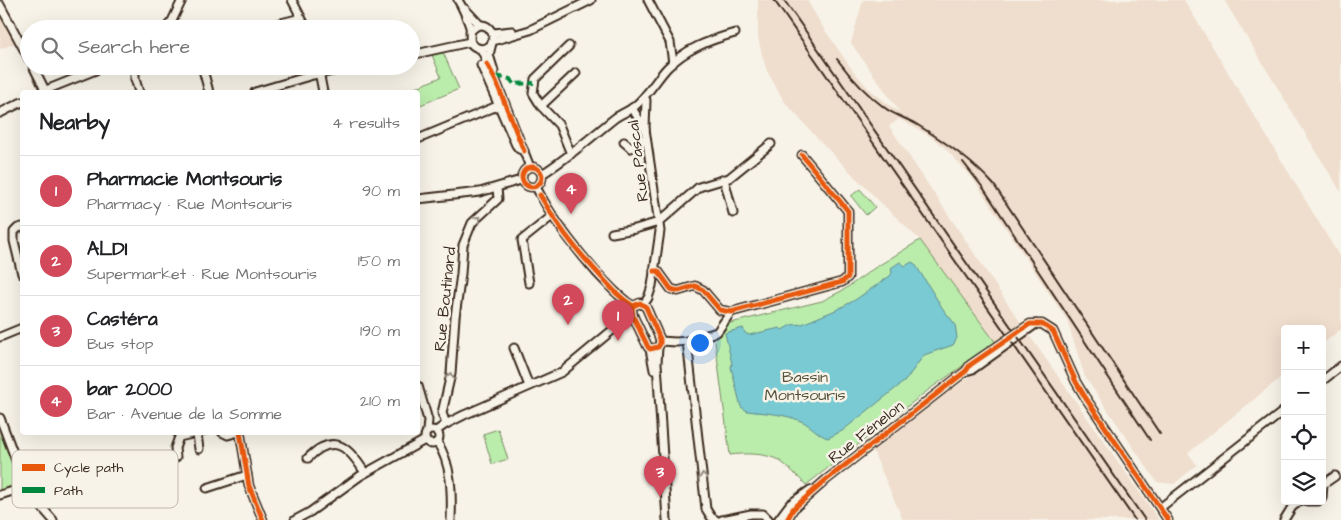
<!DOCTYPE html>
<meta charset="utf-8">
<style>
body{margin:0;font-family:"Architects Daughter",sans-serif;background:#f2f2f2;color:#202124}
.controls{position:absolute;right:15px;bottom:15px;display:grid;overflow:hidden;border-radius:5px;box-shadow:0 5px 20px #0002}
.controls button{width:45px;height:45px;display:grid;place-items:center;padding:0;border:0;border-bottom:1px solid #e0e0e0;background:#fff;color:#202124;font:25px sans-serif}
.you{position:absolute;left:699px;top:342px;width:18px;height:18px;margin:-12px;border:4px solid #fff;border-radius:50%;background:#1a73e8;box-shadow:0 0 0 8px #1a73e833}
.badge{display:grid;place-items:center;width:32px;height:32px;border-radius:50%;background:#d1495b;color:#fff;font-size:16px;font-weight:700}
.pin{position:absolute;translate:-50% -41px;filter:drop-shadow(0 1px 2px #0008)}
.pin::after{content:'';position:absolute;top:26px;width:18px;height:15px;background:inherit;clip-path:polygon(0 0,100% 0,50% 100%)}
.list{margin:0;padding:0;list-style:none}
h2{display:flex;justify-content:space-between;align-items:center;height:65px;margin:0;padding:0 20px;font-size:21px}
h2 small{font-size:16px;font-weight:400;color:#757577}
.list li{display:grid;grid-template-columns:32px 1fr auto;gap:15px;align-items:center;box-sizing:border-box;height:70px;padding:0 20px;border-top:1px solid #e0e0e0}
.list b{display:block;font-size:19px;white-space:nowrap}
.list p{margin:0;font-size:16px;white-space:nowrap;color:#757577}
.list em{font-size:16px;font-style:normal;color:#757577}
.icon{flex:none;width:28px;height:28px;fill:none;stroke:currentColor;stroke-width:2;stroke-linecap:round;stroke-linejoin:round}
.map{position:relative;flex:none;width:1341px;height:520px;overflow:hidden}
.search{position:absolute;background:#fff;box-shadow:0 5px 20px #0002;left:20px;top:20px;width:400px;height:55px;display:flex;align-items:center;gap:12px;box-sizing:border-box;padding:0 18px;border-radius:28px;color:#757577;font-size:19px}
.panel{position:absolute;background:#fff;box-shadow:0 5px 20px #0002;left:20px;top:90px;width:400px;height:345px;border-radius:5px}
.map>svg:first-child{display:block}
.built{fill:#efddcd}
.green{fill:#baecab;stroke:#7a8b64}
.water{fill:#7acad3;stroke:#618a8b}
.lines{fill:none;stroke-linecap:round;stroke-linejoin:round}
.minor-casing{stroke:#3b2a1e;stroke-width:11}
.minor{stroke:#f7f3e8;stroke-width:7}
.rail{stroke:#3b2a1e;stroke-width:2}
.quiet{stroke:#00873e;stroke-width:4;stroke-dasharray:8 4;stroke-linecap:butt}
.cycleway-casing{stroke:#f7f3e8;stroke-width:8}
.cycleway{stroke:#e8590c;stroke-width:5}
.oneway{stroke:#998e83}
.labels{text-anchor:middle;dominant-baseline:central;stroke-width:5;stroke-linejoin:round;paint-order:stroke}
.street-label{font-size:16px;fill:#3b2a1e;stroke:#f7f3e8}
.park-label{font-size:16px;fill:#54513a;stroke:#f7f3e8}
.key{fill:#f7f3e8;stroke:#bfb7ab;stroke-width:1}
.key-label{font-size:14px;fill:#3b2a1e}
</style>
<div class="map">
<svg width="1341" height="520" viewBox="0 0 1341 520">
<rect width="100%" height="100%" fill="#f7f3e8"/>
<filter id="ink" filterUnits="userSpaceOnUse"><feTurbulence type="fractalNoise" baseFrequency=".02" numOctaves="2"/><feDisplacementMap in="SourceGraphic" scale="10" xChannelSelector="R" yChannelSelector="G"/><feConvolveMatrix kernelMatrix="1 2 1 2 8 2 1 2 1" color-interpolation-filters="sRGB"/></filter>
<g filter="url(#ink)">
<g class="built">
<path d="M758 0H807L822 26 851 68 868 88 893 108 900 112 851 43 863 0H1184L1341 259V329L1322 344V329H1285V374L1188 453 1197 465 1174 484 1157 482 1085 377 1067 320 971 176 944 147 930 136 899 119 889 126 1022 325 996 343 920 240 876 198 817 138 784 101 767 71 762 55 758 37Z"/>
<path d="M1224 0H1341V192Z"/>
<path d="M0 13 16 43 0 49Z"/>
<path d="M1029 335 1159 520H903L873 451 943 396Z"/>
</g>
<g class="green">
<path d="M443 52 459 89 418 106V92H405L441 77 432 55Z"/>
<path d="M860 189 875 207 866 215 851 196Z"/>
<path d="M920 240 996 343 931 388 806 485C798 477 790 468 780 461 768 453 744 453 730 455L715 341 722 325 822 301 845 289 873 269Z"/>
<path d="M0 428 19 478 16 486 0 491Z"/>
<path d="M498 429 508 459 492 464 483 434Z"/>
</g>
<path class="water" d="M900 262 905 266 912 262 915 264 943 309 955 324 957 338 953 345 924 355 905 381 842 431 828 438C819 436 811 425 801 421 785 414 765 413 747 411L741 407 731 367 732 364 725 333 743 328 745 333 749 335 780 328 782 330 791 325 802 324 836 310 855 300 890 276 892 273 891 268Z"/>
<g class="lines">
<defs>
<g id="minor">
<path d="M292 0 307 29"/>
<path d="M458 0C463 8 467 18 470 27 472 37 465 45 481 49L496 81 530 167"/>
<path d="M648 0 670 42 673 63"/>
<path d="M0 5 29 59"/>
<path d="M465 9 480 25"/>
<path d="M165 29 172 21 182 0"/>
<path d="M257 29 301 18"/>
<path d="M470 32C486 10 507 46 481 49"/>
<path d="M493 33 512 31"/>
<path d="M493 41 530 30 591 0"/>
<path d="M492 43 489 55 494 71"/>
<path d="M569 46 535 79 533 93 541 106 559 125 571 154"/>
<path d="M411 55 470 42"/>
<path d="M487 64 481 65 516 145 519 149 524 151"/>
<path d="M33 66 46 92"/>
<path d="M135 66V79L139 92"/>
<path d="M202 66 209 92"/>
<path d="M318 66 323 92"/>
<path d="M41 92 106 66"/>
<path d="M255 92 313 75 357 66"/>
<path d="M541 106 576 73"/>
<path d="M632 108 645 129"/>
<path d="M0 113 22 102"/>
<path d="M418 139 502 104"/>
<path d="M624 142 631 148 646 138"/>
<circle cx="532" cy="177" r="10"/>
<path d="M542 174C568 158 591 137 615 118 621 114 629 111 635 106 648 95 656 80 667 68 685 49 710 40 735 33"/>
<path d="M724 179 733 213"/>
<path d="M536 187C553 220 572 244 596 272 608 284 618 297 633 306"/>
<path d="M418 199 480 192 521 180"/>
<path d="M22 227 18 228 14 232V241L22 274"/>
<path d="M612 233 635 229 659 222 699 187 729 178 771 144"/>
<path d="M654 271H658L671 289 678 291 695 286 703 290 720 310 731 312 842 282 848 277V211L802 155"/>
<path d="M529 283 522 240 552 216"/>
<path d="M640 303 646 307 660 339V344L658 347 650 349 648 347 633 316 632 309 633 306Z"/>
<path d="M643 305 648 298 652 286 660 231 645 129 646 100 644 98"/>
<path d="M0 337 22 328"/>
<path d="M660 341 676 342 687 341 717 332 731 312"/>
<path d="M687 341 706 509 711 517 716 520"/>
<path d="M658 347 657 363 667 520"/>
<path d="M514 348 529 386"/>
<path d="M650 349 654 370"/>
<path d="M966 371 973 369 1036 324"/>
<path d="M1322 381 1341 366"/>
<path d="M418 386 428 420 427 431"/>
<path d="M0 418 26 487 32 496 53 520"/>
<path d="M446 424 442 413 451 374 455 317 461 274 463 245 472 223 498 199 497 188"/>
<circle cx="432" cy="437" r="7"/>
<path d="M436 431 446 424 464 415 562 372 615 328 633 316"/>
<path d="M222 432 228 435 238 432"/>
<path d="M240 432 249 486 263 520"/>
<path d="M197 434 199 449"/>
<path d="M437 442C452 464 452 494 451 520"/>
<path d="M176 457 175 448 179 437 201 432"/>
<path d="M308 458C334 432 349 447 365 473"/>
<path d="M1322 485 1335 476"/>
<path d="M207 488 247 475"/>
<path d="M0 495 26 487"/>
<path d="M1322 498 1323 484"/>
<path d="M1305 501H1318"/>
<path d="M1160 508 1285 410"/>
<path d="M295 520 310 512 360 476 425 440"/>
<path d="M722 520 751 514H763L769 520"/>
<path d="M778 520 790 504 810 490"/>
<path d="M787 520 793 509 826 480 966 371 970 365 1030 324H1042L1053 331 1076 382 1085 397 1168 520"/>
<path d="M1284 520 1292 507 1300 501"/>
</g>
</defs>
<use href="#minor" class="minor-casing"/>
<use href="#minor" class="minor"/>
<g class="rail">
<path d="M774 0 1135 520"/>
<path d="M784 0 1145 520"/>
<path d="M837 59C851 78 866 94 885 108 894 115 906 118 916 124 944 141 972 160 994 185L1160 434"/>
<path d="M963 162 984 189 1150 440"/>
</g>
<path class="quiet" d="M496 76 510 79 514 84 534 83"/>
<defs>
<g id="cycleway">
<path d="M487 64 496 81 524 151"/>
<circle cx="532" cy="177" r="10"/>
<path d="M540 195C558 226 572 245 596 271 608 284 618 297 633 306"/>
<path d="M654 271H658L671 289 678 291 695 286 703 290 720 310 731 312 842 282 848 277V211L802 155"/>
<path d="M640 303 646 307 660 339V344L658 347 650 349 648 347 633 316 632 309 633 306Z"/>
<path d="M240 432 249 486 263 520"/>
<path d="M787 520 793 509 826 480 966 371 970 365 1030 324H1042L1053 331 1076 382 1085 397 1168 520"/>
</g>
</defs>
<use href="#cycleway" class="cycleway-casing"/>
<use href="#cycleway" class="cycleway"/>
</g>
<defs><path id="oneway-chevron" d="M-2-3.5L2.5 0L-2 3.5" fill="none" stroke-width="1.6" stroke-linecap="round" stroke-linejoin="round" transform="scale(1.25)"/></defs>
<g class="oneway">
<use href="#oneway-chevron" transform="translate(478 219) rotate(-45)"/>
<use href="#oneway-chevron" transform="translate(450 376) rotate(-81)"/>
<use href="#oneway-chevron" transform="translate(703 476) rotate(-96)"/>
</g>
</g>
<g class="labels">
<g class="street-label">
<text transform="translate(638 161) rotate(-97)">Rue Pascal</text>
<text transform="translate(445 299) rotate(-84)">Rue Boutinard</text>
<text transform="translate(866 432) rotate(-38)">Rue Fénelon</text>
</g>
<g class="park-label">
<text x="805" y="377">Bassin<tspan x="805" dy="18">Montsouris</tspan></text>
</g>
</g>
<rect x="12" y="450" width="166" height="58" rx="8" class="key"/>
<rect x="22" y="464" width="23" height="7" fill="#e8590c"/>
<rect x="22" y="487" width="23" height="6" fill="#00873e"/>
<g class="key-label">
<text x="54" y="472">Cycle path</text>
<text x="54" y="495">Path</text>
</g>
</svg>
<div class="controls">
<button>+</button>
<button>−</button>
<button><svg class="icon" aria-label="locate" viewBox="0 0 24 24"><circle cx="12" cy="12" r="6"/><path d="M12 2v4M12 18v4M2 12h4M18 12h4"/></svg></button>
<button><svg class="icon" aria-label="layers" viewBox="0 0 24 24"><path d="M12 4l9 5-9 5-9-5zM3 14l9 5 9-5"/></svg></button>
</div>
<div class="you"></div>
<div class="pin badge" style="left:618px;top:341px">1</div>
<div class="pin badge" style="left:568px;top:325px">2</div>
<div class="pin badge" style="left:660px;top:497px">3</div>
<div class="pin badge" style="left:571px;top:214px">4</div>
<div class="search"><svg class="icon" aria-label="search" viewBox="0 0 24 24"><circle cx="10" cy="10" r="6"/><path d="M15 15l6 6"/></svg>Search here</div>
<section class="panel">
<h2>Nearby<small>4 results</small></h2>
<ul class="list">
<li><span class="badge">1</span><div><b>Pharmacie Montsouris</b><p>Pharmacy · Rue Montsouris</p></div><em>90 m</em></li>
<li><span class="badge">2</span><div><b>ALDI</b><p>Supermarket · Rue Montsouris</p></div><em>150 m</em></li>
<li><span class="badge">3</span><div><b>Castéra</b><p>Bus stop</p></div><em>190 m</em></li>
<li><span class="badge">4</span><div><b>bar 2000</b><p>Bar · Avenue de la Somme</p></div><em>210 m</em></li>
</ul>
</section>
</div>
